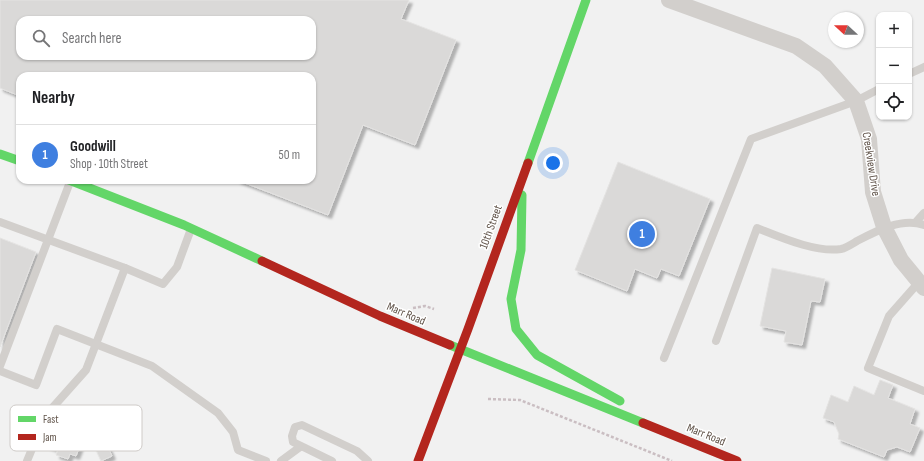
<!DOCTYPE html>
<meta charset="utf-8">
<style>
body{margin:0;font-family:"Sofia Sans Condensed",sans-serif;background:#f2f2f2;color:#202124}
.controls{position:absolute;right:12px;top:12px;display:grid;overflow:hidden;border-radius:8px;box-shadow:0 1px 3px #0004}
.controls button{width:36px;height:36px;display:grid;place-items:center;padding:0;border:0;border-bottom:1px solid #e0e0e0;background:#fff;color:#202124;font:20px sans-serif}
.compass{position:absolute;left:828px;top:12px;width:36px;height:36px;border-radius:50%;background:#fff;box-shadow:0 1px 3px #0004;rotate:291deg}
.you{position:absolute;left:553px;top:163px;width:14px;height:14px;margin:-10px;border:3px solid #fff;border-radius:50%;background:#1a73e8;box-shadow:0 0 0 6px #1a73e833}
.badge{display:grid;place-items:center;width:26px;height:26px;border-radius:50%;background:#111827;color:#fff;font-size:13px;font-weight:700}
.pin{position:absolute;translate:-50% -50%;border:2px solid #fff;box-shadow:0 1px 4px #0006}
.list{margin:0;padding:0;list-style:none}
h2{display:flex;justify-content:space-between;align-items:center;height:52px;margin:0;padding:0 16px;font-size:17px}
h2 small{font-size:13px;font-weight:400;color:#757577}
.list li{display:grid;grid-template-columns:26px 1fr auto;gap:12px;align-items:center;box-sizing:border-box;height:60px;padding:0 16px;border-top:1px solid #e0e0e0}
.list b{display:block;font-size:15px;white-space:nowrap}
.list p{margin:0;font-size:13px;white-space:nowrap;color:#757577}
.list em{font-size:13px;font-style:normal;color:#757577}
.icon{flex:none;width:22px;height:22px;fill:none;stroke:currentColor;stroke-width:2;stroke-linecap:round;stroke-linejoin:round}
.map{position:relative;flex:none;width:924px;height:461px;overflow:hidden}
.search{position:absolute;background:#fff;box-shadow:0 1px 3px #0004;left:16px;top:16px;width:300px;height:44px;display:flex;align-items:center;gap:10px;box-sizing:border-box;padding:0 14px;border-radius:12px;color:#757577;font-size:15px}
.panel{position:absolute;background:#fff;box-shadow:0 1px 3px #0004;left:16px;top:72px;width:300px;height:112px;border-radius:12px}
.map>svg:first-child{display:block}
.building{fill:#dad9d8;stroke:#e4e3e2;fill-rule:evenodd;filter:url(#shadow)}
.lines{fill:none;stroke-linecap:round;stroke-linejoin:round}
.path{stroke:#cabec2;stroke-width:2.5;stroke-dasharray:3 2;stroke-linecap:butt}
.lane{stroke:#d2cfcc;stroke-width:8}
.street{stroke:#d2cfcc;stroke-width:16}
.fast{stroke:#63d668;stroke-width:9}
.jam{stroke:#b3261e;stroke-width:9}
.labels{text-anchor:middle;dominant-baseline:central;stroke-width:3;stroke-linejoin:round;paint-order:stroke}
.street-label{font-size:12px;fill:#5e5147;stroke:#fff}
.key{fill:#fff;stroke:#cfcbc8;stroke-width:1}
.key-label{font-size:11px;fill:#5e5147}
</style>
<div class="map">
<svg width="924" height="461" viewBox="0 0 924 461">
<defs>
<filter id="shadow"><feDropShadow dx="3.5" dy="3.5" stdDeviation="1" flood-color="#0004"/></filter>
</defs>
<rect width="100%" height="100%" fill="#f1f1f1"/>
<g class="building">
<path d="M0 0H409L401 19 456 40 415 145 363 125 328 215 237 180H312V76H20V96L0 88ZM20 20H312V56H20Z"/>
<path d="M618 162 710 199 679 276 661 269 657 278 635 269 627 291 575 270Z"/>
<path d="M0 238 36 252 0 347Z"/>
<path d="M772 268 825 279 820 302 811 301 802 345 784 342 786 331 760 326Z"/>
<path d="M880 380 893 385 888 398 915 409 910 424 920 428 910 452 897 447 887 450 884 457 838 439 839 434 834 422 823 418 831 395 848 402 854 386 874 395Z"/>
<path d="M54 427 83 438 76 456 70 454 68 459 56 455 58 450 47 446Z"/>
<path d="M102 434 112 456 101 461 91 439Z"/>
</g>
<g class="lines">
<g class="path">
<path d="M413 308 425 306 434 309"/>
<path d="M488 399 520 400 672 461"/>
</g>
<g class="lane">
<path d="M909 74 924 67"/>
<path d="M0 222 125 268"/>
<path d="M916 222 924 213"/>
<path d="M919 282 889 316 868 368 924 391"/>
<path d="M716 341 757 228C780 237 816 253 841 249 846 248 852 244 857 241 876 231 902 217 924 225"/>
<path d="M664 358 751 139 856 101 879 89"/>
<path d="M0 366 70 182"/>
<path d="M0 371 36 385 57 329 152 366 218 413 233 432 238 450 266 461"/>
<path d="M27 461 46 415 86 370 125 268 163 284 177 267 191 229"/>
<path d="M281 461 300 447"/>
<path d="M332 461 293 442 292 436 295 427 302 425 357 451 368 461"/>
</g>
<path class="street" d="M669 0 796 46 825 66 856 101 869 139 873 192 884 227 901 260 924 288"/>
<g class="fast">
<path d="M0 154 20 161"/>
<path d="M528 163 586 0"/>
<path d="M69 180 184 225 262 261"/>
<path d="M522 195 521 250 511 299 516 329 537 355 620 401"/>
<path d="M450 345 643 423"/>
</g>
<g class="jam">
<path d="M262 261 380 316 450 345"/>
<path d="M643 423 737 461"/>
<path d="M418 461 468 329 528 163"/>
</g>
</g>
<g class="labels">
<g class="street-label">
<text transform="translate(871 164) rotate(81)">Creekview Drive</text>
<text transform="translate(491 227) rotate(-70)">10th Street</text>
<text transform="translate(406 314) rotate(23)">Marr Road</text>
<text transform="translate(706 435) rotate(22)">Marr Road</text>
</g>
</g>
<rect x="10" y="405" width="132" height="46" rx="6" class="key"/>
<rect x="18" y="416" width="18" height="6" fill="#63d668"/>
<rect x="18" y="434" width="18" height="6" fill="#b3261e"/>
<g class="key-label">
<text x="43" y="423">Fast</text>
<text x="43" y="441">Jam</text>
</g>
</svg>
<div class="controls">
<button>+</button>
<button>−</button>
<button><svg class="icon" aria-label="locate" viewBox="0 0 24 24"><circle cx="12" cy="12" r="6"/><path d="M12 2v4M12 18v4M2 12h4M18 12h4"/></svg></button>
</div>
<svg class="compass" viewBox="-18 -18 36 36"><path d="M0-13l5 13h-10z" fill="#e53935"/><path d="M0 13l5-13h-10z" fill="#757577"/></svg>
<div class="you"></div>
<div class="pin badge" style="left:642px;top:234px;background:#3f7fe0">1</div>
<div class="search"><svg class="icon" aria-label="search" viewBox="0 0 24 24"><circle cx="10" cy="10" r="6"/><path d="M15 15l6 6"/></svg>Search here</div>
<section class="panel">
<h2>Nearby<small></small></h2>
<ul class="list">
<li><span class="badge" style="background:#3f7fe0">1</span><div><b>Goodwill</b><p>Shop · 10th Street</p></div><em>50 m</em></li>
</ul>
</section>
</div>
